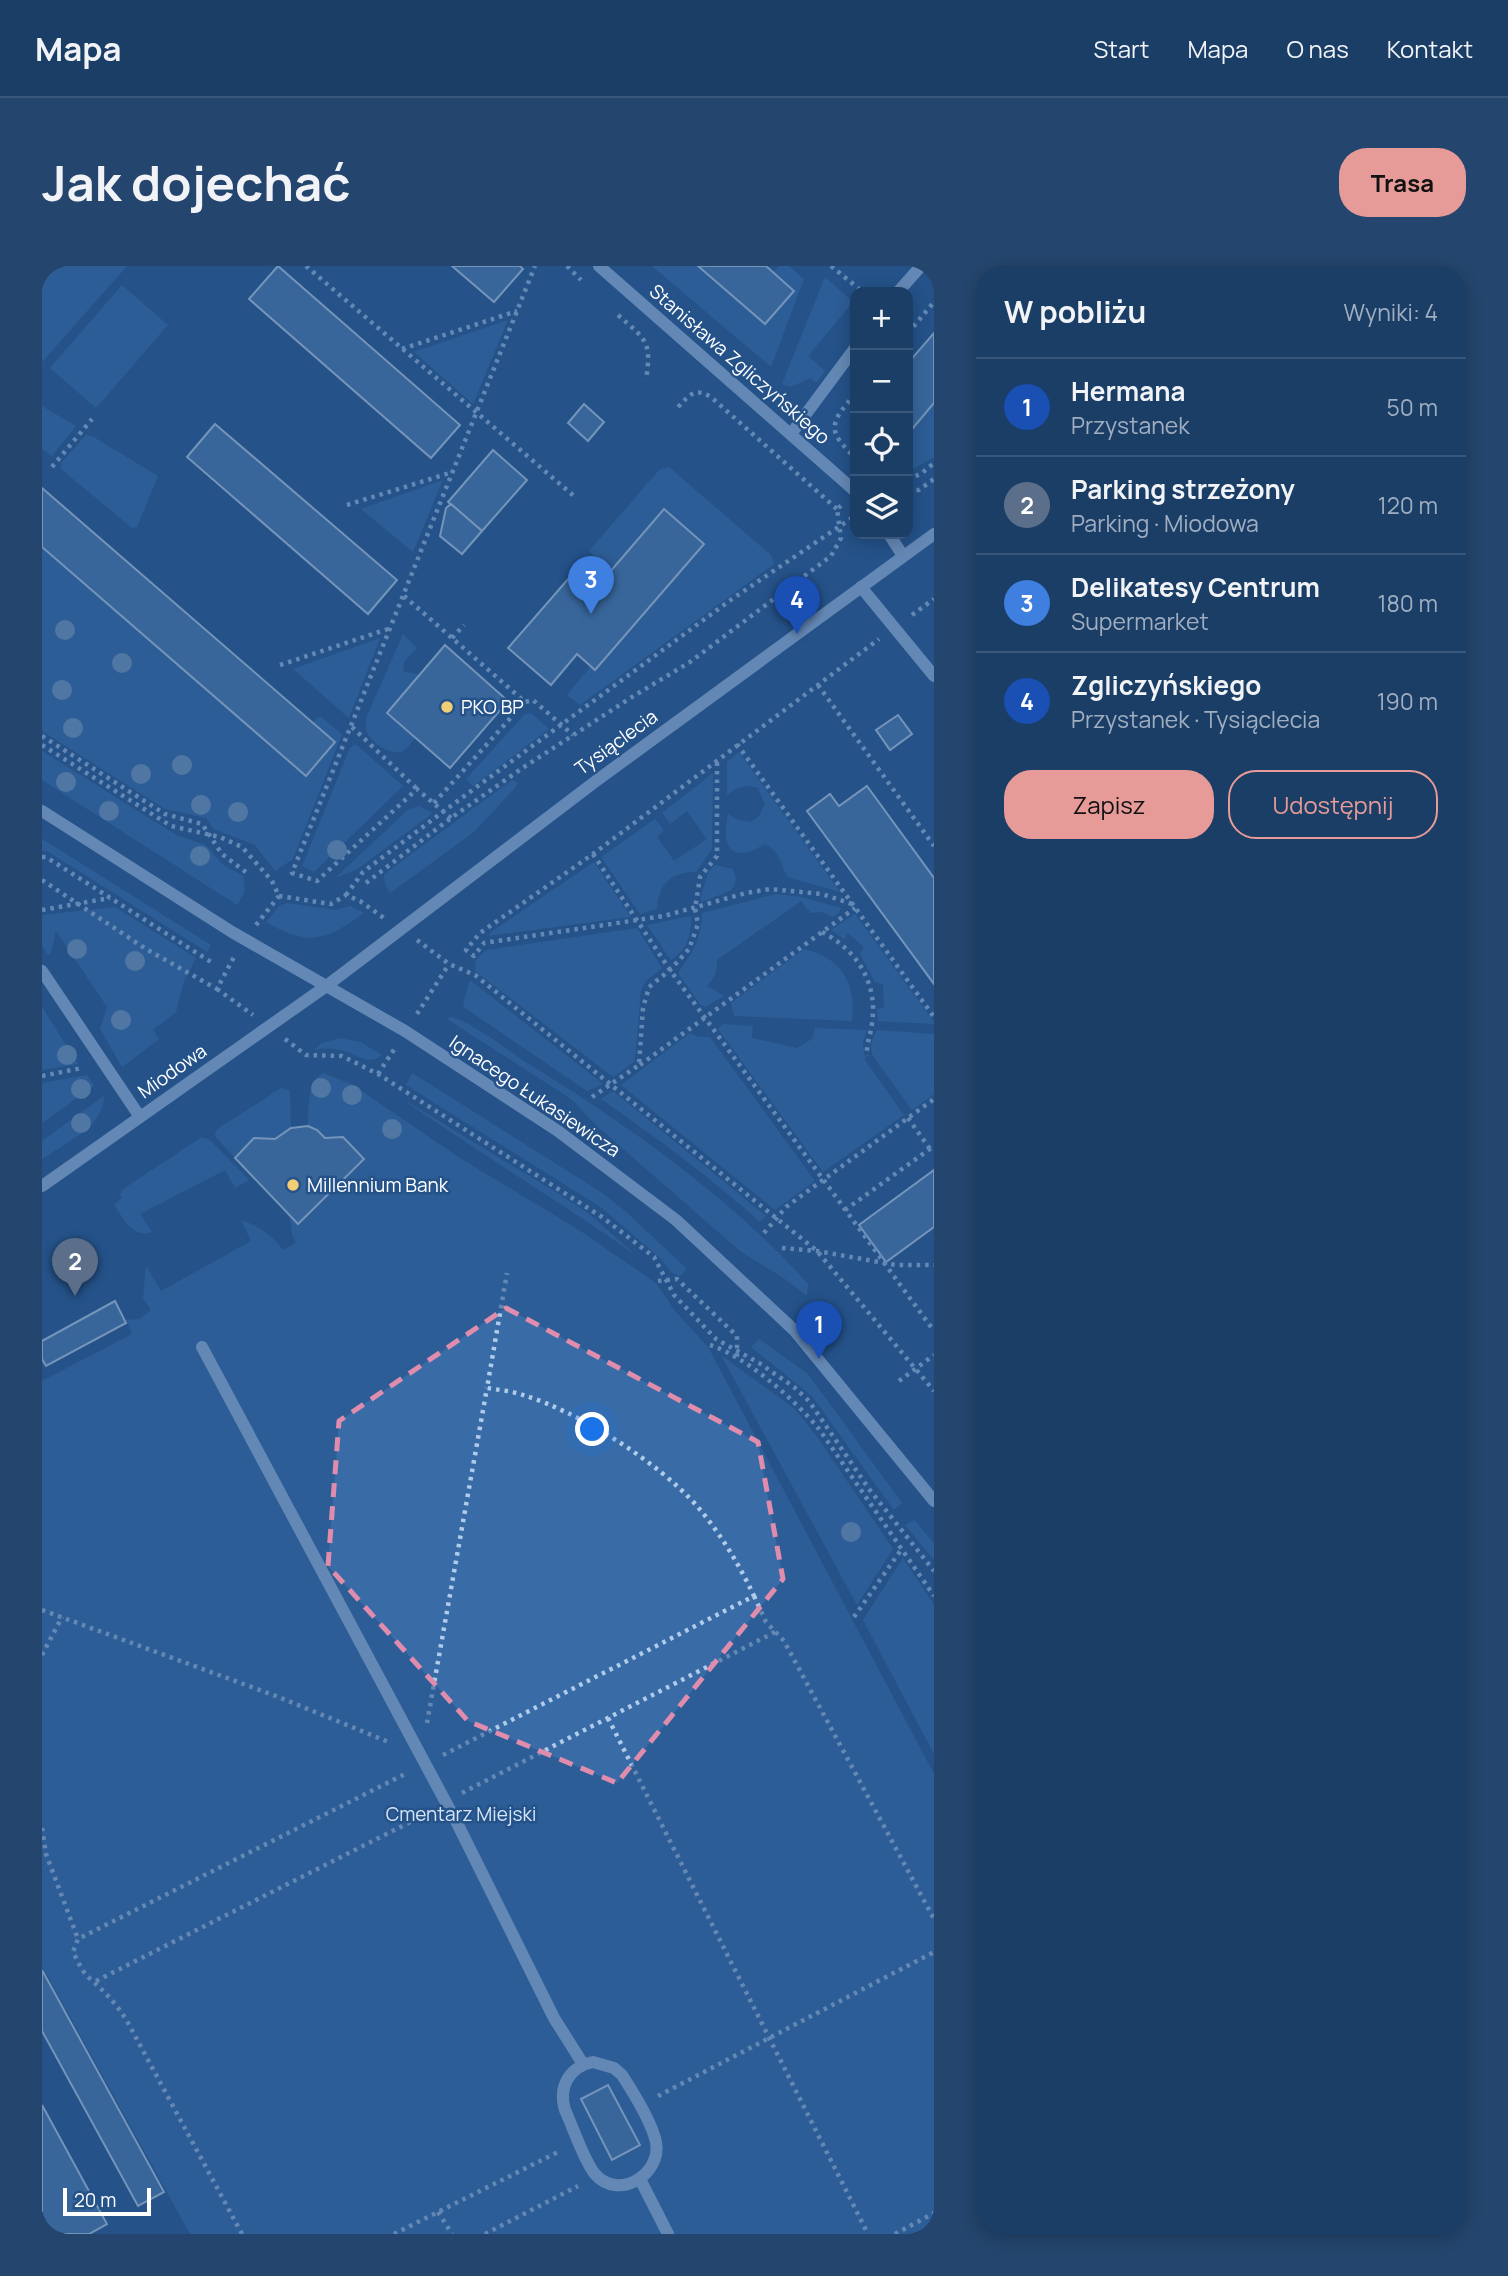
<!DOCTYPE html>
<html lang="pl">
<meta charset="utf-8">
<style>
body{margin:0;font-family:Manrope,sans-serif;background:#24456d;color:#f1f3f6}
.controls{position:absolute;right:21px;top:21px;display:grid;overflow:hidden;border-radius:14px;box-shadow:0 4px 18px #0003}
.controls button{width:63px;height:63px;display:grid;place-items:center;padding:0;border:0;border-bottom:2px solid #39577b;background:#1b3e67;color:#f1f3f6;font:35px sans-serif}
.scale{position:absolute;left:21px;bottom:18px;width:88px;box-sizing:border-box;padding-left:7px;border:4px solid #fff;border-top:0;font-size:19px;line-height:24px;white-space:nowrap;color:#fff;-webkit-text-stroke:5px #245289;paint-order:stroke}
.you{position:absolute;left:551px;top:1164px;width:24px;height:24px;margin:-18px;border:5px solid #fff;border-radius:50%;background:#1a73e8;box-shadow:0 0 0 10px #1a73e833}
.badge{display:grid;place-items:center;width:46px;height:46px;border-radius:50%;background:#e69b98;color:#fff;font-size:23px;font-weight:700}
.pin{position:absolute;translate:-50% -58px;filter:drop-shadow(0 2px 4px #0008)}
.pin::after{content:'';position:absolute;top:37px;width:24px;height:21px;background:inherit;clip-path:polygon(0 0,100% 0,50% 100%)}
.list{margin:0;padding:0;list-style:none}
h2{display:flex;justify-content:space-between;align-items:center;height:91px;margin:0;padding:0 28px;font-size:30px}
h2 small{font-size:23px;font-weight:400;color:#a0aec0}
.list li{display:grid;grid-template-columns:46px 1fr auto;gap:21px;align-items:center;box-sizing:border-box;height:98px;padding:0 28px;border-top:2px solid #39577b}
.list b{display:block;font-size:26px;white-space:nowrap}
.list p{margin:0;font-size:23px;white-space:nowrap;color:#a0aec0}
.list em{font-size:23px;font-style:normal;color:#a0aec0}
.actions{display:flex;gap:14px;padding:21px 28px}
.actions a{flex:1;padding:16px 0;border:2px solid #e69b98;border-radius:28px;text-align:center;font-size:24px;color:#e69b98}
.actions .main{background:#e69b98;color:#111}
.icon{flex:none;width:38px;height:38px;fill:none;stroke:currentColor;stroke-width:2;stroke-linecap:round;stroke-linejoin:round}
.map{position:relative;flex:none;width:892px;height:1968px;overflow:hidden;border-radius:28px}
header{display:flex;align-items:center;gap:42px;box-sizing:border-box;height:98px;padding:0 35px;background:#1b3e67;border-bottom:2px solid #39577b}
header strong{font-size:33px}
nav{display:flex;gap:38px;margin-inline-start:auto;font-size:24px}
.intro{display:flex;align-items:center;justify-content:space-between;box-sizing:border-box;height:168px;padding:0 42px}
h1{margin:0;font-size:49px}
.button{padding:18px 32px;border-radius:28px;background:#e69b98;color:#111;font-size:24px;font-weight:700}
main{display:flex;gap:42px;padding:0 42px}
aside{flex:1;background:#1b3e67;border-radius:28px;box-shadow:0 4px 18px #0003}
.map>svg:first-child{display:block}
.green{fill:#396ca6}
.building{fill:#517eb2;stroke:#d5e5f7;stroke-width:2}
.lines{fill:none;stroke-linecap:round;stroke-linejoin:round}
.path{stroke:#b1cbea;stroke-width:4.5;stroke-dasharray:3.5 5;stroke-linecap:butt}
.minor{stroke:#b1cbea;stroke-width:12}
.tree{fill:#85a3c6}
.marked{fill:none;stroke:#e08cad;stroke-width:5;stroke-dasharray:14 9;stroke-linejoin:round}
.poi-dot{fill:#f4ce75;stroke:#245289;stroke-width:2.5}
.labels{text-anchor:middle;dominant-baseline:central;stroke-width:5;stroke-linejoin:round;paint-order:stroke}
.street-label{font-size:19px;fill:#fff;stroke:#245289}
.poi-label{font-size:19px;fill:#fff;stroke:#245289;text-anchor:start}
.park-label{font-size:19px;fill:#d5e5f7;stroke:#245289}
</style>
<header>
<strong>Mapa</strong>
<nav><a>Start</a><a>Mapa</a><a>O nas</a><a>Kontakt</a></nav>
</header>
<div class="intro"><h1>Jak dojechać</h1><a class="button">Trasa</a></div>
<main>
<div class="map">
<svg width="892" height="1968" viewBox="0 0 892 1968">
<rect width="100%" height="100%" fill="#245289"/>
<g class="green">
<path d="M0 0H85L0 96Z"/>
<path d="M610 0H656L723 58 752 25 731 6 737 0H747L762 13 729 101Z"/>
<path d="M783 11 811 36 766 90 783 105 774 117 768 112 749 121 740 118Z"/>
<path d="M80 19 126 59 54 142 8 102Z"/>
<path d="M466 54 431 138 372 86Z"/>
<path d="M892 137V191L866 206V168Z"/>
<path d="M0 140 34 160 10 190 0 183Z"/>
<path d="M44 169 50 170 116 210 95 261 90 262 19 203V197Z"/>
<path d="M627 201 729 289 732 298 538 439 525 429 549 400 554 403 662 279 622 243 569 304 547 285 617 204Z"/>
<path d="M401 214 371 286 319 243Z"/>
<path d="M0 281 264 509 293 477 270 457 274 452 279 451 300 468 251 593 233 605 213 579 172 563 164 552 123 543 0 465Z"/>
<path d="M361 368 375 382 362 396 361 405 377 409 345 447 373 472C370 475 365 483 361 485 350 491 331 477 326 468 323 462 324 456 325 450Z"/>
<path d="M338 372 307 452 251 403Z"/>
<path d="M489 447 507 463 431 520 424 513 483 448Z"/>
<path d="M312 479 316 480 361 520 272 606 260 600 308 482Z"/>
<path d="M0 485 136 570 164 579 180 598 201 610 203 625 195 639 0 514Z"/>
<path d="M697 486 798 626 746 611C738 598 738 585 723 578 717 581 709 586 702 587 679 589 684 561 686 548L696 554 709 556 717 550 723 538 716 522C702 518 696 521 685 529V496Z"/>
<path d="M671 507 670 583 654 606C629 606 617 617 615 643L598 648 559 591 613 553 622 564 615 571 632 595 665 573 645 545 628 558 620 547Z"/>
<path d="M470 514 476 517 471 524 432 566 348 627 343 618 342 609 349 603Z"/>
<path d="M377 540 391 547 314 604 293 612 367 543Z"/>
<path d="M0 573 169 679 165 686 5 585H0Z"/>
<path d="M552 596 589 651 446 670 449 666Z"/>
<path d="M673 599 691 603 694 614 690 624 660 636 658 634 666 606Z"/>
<path d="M734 628 759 631 799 642 797 647 790 651 780 646 769 647 759 635 675 694C675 706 673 711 665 720L682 730 663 741 658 738 636 707C650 688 660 672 660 647Z"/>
<path d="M246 637 293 644 309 640 322 647C283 675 267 681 224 656L238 639Z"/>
<path d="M73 641 154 692 142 715 134 746 111 764 117 773 80 801 58 763 65 741 14 665 9 687 6 689 0 680V649Z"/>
<path d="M813 648 892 756V758L836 755 835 743 842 742 841 718 833 716 818 688 822 681 806 667 802 673 789 664Z"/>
<path d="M649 650C649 670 646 682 629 694L605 659Z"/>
<path d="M595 662 620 702 604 715 599 724 593 795 571 811 433 705 434 694 444 684Z"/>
<path d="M762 683C800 692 814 717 810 755L692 750 689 737Z"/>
<path d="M428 714 561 818 545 825 423 742 421 737Z"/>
<path d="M0 741 36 798 0 804Z"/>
<path d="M409 751C433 758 461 781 482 795 584 858 685 928 766 1018L765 1030 743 1013 698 985 556 861 529 833 405 753Z"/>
<path d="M681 758 711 760 710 772 755 782 770 773 773 762 825 764 821 776 823 794 862 849 781 906 676 763Z"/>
<path d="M835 764 892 768V828L870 844 831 790C827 780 830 773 835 764Z"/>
<path d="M648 767 656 771H668L773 915 733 944 579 819Z"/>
<path d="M299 772 318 776 340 789C325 800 317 789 302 785 292 782 283 782 272 784L280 777Z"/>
<path d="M281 807 309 818 418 892 537 964 614 1017 633 1045 666 1081 892 1508V1968H148L0 1700V1115L90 1068 84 1054 98 1053 109 1044 101 1032 104 1000 119 1025 209 975 199 954C217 960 230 969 241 984L254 977 250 969 248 950 256 958 322 893 301 872H283L275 864 266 860C267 843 264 816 281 807Z"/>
<path d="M370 807 556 924 582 944 645 1003 638 1010 630 1007 619 993 560 942 364 819Z"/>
<path d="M45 809 52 820 0 857V817Z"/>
<path d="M239 822 248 825 249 862 233 873 212 872 193 892 173 870 174 864Z"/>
<path d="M571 825 724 950 718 956C668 911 614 871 559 833Z"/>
<path d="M62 830C62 861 23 877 0 893V875Z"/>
<path d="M356 830 512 925 546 947 595 990C517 935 435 886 356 830Z"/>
<path d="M160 871 168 874 207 914 193 922 183 904 98 948 110 966C90 972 83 954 72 939L80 932 78 928 81 923Z"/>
<path d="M717 1073 766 1108 860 1237 852 1244 770 1130 709 1081Z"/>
<path d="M679 1089 753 1143 776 1172 851 1283 815 1339Z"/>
<path d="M873 1254 892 1278V1294L863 1259Z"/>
<path d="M861 1292 892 1339V1488L821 1354Z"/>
</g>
<g class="building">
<path d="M236 0 418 159 389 192 207 33Z"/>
<path d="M410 0H478L481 3 452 36Z"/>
<path d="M656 0H724L752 25 723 58Z"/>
<path d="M892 67V137L866 168V97Z"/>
<path d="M542 138 562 156 546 175 526 157Z"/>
<path d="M173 158 355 314 326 348 145 191Z"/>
<path d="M451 184 485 214 440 265 406 236Z"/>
<path d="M0 222 293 476 264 510 0 281Z"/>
<path d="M409 238 440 265 420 288 398 270 404 242Z"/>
<path d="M622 243 662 278 553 404 535 388 509 419 466 382 541 296 561 314Z"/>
<path d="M403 379 466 435 408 502 345 447Z"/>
<path d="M856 449 870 468 848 484 834 464Z"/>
<path d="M825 520 892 612V718L765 545 788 528 797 540Z"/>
<path d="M266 860 275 864 283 872 301 871 322 893 256 958 193 892 212 872 233 873 249 862Z"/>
<path d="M892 904V961L844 996 817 959Z"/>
<path d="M73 1035 84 1057 4 1100 0 1093V1075Z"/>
<path d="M0 1704 122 1926 96 1940 0 1765Z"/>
<path d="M566 1819 598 1879 570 1894 539 1833Z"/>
<path d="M0 1839 65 1958 47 1968H9L0 1951Z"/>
</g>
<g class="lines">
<g class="path">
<path d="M264 0 533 231"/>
<path d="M525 0 539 14"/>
<path d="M789 0 821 26"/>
<path d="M576 49C604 74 610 75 604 114"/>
<path d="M866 67 892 36"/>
<path d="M360 83 475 45"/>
<path d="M813 128C789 156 783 164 813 191"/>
<path d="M636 141C648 129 652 121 669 131L795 243"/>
<path d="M10 201 50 153"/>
<path d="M866 214 880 207 892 197"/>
<path d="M866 224H877L892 213"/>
<path d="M305 239 411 206"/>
<path d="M362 330 483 436 491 434 531 469"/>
<path d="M870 349 892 333"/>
<path d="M410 372 422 359"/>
<path d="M238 399 349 362"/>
<path d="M776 419 892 580"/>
<path d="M310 461 375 523"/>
<path d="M0 470 123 548 160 558 180 588 205 607"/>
<path d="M695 478 892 751"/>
<path d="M0 479 129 560 178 571 200 581 230 615 237 630"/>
<path d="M392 537 483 436"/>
<path d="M409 552 375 523 275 615 250 607 493 0"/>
<path d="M551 588 628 704 892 1065"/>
<path d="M0 591H4L169 696"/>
<path d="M0 614 104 683 175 723 193 689"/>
<path d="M324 617 409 552 482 501 590 431 648 396 789 290 799 272 795 243 801 238"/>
<path d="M304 629 321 606 402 545 690 333 813 250"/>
<path d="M237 630 289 638 304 629 318 635 342 652"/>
<path d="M810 638 780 628 728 623 704 627 622 650 442 677 432 690 424 684 438 667 551 588 837 373"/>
<path d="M0 644 68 632"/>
<path d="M214 659 237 630"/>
<path d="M780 666C815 684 836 717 830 757 829 769 824 777 825 790"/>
<path d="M375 674 407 698 433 709 775 985 892 1125"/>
<path d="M175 723 211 749"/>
<path d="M375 748 407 698"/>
<path d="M243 773 264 789 300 790 336 808 560 951 612 991 632 1029 674 1073 717 1097 752 1121 767 1135 827 1223 892 1305"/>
<path d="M598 799 813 642"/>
<path d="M336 808 353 782"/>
<path d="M0 810 40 802"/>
<path d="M550 831 597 799 601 742 607 721 628 704 647 683 656 658 653 643 658 611 675 590V495"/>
<path d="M866 852 888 883"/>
<path d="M803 944 892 880"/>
<path d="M722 967 744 941 892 833"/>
<path d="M740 982 775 985 854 999H892"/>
<path d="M616 1015 635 1013 695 1070V1092"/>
<path d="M668 1079C705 1091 753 1134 777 1163L892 1330"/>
<path d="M857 1115 892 1089"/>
<path d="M712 1330 724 1356 742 1375 892 1653"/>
<path d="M0 1344 234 1430 349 1477"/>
<path d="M812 1351 859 1284"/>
<path d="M0 1389 20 1351"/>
<path d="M566 1452 826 1968"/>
<path d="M385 1457 445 1122"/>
<path d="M401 1489 712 1330C697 1298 678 1267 655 1240 616 1196 537 1146 481 1129 470 1125 457 1124 445 1122L465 1007"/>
<path d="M420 1527 733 1366"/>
<path d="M0 1562 4 1588 36 1673"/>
<path d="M54 1715 388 1546"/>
<path d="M616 1830 892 1686"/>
<path d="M396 1946 410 1968"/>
<path d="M200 1968 85 1755C74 1737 61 1724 46 1711 39 1704 35 1693 31 1686L36 1673 365 1507"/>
<path d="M352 1968 518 1885"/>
<path d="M443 1968 536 1920"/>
<path d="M853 1968 892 1947"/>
</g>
<g class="minor">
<path d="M557 0 813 225"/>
<path d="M856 26 879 0"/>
<path d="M749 168 813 82"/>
<path d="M847 268 861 290"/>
<path d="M819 321 892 410"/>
<path d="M0 545 190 666 363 765 516 865 634 954 752 1064 892 1235"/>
<path d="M0 705 98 851"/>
<path d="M0 920 283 721 554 515 892 268"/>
<path d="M160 1081 416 1559 512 1752 541 1798"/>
<path d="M551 1796 572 1802 580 1809C591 1826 610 1857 614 1876 620 1909 576 1935 553 1908 542 1895 531 1861 523 1844 516 1821 527 1801 551 1796Z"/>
<path d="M598 1913 626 1968"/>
</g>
</g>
<g class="tree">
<circle cx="23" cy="364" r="10"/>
<circle cx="80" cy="397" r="10"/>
<circle cx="20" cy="424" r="10"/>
<circle cx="31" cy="462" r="10"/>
<circle cx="140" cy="499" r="10"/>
<circle cx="99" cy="508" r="10"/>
<circle cx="24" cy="516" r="10"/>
<circle cx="159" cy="539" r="10"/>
<circle cx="67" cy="545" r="10"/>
<circle cx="196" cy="546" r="10"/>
<circle cx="295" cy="584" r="10"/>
<circle cx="158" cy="590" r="10"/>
<circle cx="35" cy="683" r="10"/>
<circle cx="93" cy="695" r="10"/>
<circle cx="79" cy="754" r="10"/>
<circle cx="25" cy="789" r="10"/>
<circle cx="279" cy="822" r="10"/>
<circle cx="39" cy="823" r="10"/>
<circle cx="310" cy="829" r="10"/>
<circle cx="39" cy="857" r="10"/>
<circle cx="350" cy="863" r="10"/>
<circle cx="809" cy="1266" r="10"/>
</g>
<path d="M0 0H892V1968H0ZM464 1042 716 1176 741 1313 575 1517 426 1455 286 1300 297 1155Z" fill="#245289" fill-opacity=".55" fill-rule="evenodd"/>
<path class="marked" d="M464 1042 716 1176 741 1313 575 1517 426 1455 286 1300 297 1155Z"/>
<g class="poi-dot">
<circle cx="405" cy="441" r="7"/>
<circle cx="251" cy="919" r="7"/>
</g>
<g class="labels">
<g class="street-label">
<text transform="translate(698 98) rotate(41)">Stanisława Zgliczyńskiego</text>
<text transform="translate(574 476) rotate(-36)">Tysiąclecia</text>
<text transform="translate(130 805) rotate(-35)">Miodowa</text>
<text transform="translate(493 830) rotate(34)">Ignacego Łukasiewicza</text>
</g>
<g class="poi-label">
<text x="419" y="441">PKO BP</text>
<text x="265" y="919">Millennium Bank</text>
</g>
<g class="park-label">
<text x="419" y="1548">Cmentarz Miejski</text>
</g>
</g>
</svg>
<div class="controls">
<button>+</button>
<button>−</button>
<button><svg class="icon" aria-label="locate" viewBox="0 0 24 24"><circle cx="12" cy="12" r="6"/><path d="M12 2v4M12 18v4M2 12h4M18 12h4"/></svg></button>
<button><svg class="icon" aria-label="layers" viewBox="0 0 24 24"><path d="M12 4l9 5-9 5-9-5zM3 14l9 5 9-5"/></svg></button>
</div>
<div class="scale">20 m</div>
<div class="you"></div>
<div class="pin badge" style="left:777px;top:1093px;background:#1a4fb4">1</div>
<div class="pin badge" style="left:33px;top:1030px;background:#5c6f8a">2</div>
<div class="pin badge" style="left:549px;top:348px;background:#3f7fe0">3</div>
<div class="pin badge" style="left:755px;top:368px;background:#1a4fb4">4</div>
</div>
<aside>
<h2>W pobliżu<small>Wyniki: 4</small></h2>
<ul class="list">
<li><span class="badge" style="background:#1a4fb4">1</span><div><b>Hermana</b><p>Przystanek</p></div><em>50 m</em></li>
<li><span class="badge" style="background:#5c6f8a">2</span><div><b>Parking strzeżony</b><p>Parking · Miodowa</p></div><em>120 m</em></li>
<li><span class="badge" style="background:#3f7fe0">3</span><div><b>Delikatesy Centrum</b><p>Supermarket</p></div><em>180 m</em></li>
<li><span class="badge" style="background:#1a4fb4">4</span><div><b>Zgliczyńskiego</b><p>Przystanek · Tysiąclecia</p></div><em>190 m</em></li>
</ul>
<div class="actions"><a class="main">Zapisz</a><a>Udostępnij</a></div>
</aside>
</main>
